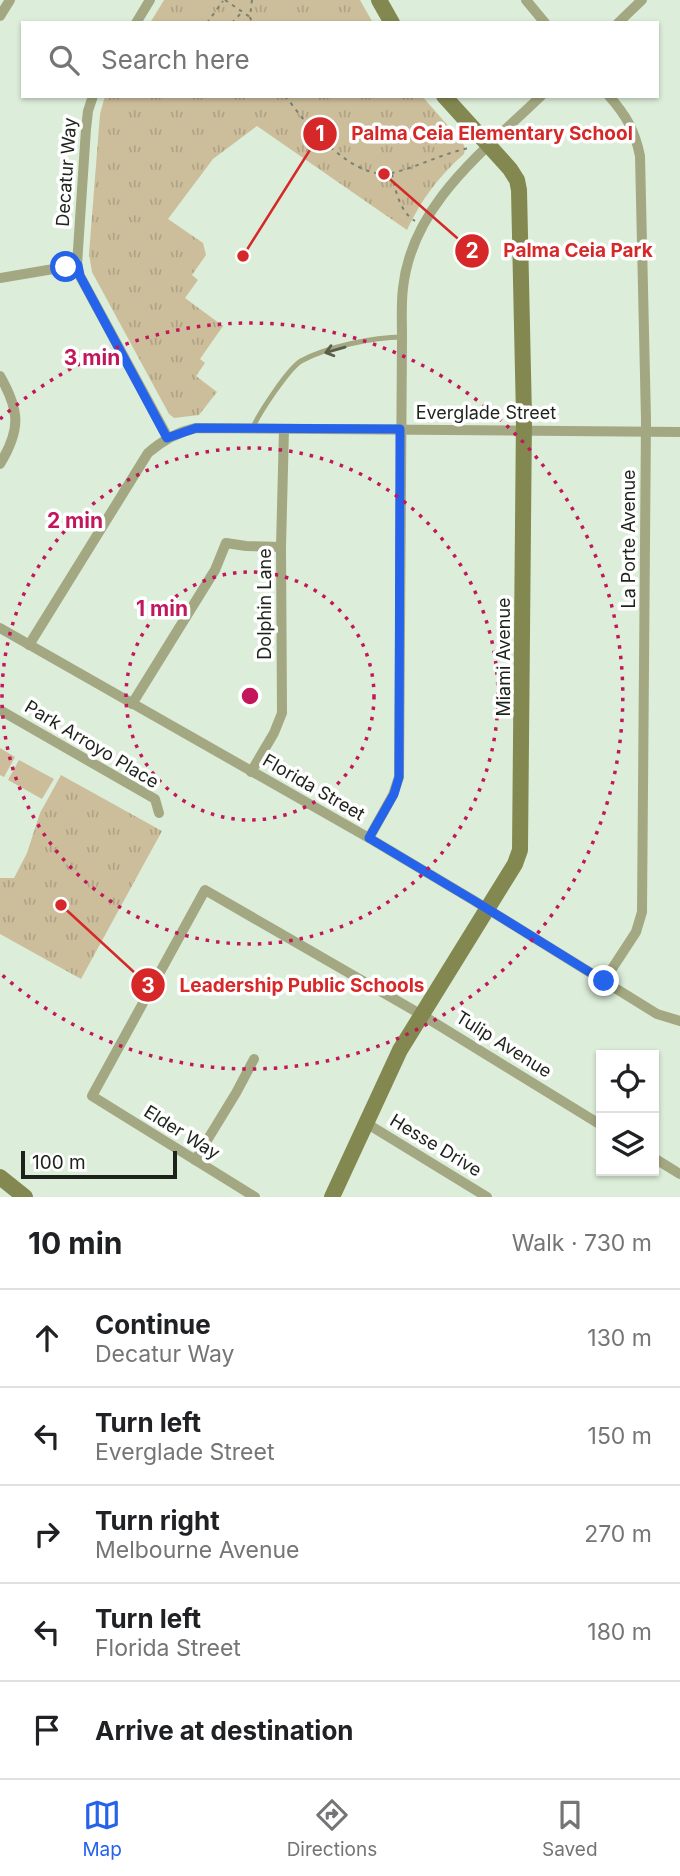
<!DOCTYPE html>
<meta charset="utf-8">
<style>
body{margin:0;font-family:Inter,sans-serif;background:#f2f2f2;color:#202124}
.controls{position:absolute;right:21px;bottom:21px;display:grid;overflow:hidden;border-radius:0px;box-shadow:0 2px 5px #0004}
.controls button{width:63px;height:63px;display:grid;place-items:center;padding:0;border:0;border-bottom:2px solid #e0e0e0;background:#fff;color:#202124;font:35px sans-serif}
.scale{position:absolute;left:21px;bottom:18px;width:156px;box-sizing:border-box;padding-left:7px;border:4px solid #1d231b;border-top:0;font-size:19px;line-height:24px;white-space:nowrap;color:#1d231b;-webkit-text-stroke:5px #fff;paint-order:stroke}
.stop{position:absolute;width:21px;height:21px;margin:-16px;border:5px solid #2563eb;border-radius:50%;background:#fff}
.stop.end{background:#2563eb;border-color:#fff;box-shadow:0 2px 7px #0008}
.list{margin:0;padding:0;list-style:none}
h2{display:flex;justify-content:space-between;align-items:center;height:91px;margin:0;padding:0 28px;font-size:30px}
h2 small{font-size:23px;font-weight:400;color:#757577}
.list li{display:grid;grid-template-columns:46px 1fr auto;gap:21px;align-items:center;box-sizing:border-box;height:98px;padding:0 28px;border-top:2px solid #e0e0e0}
.list b{display:block;font-size:26px;white-space:nowrap}
.list p{margin:0;font-size:23px;white-space:nowrap;color:#757577}
.list em{font-size:23px;font-style:normal;color:#757577}
.icon{flex:none;width:38px;height:38px;fill:none;stroke:currentColor;stroke-width:2;stroke-linecap:round;stroke-linejoin:round}
.map{position:relative;flex:none;width:680px;height:1197px;overflow:hidden}
.search{position:absolute;background:#fff;box-shadow:0 2px 5px #0004;left:21px;right:21px;top:21px;height:77px;display:flex;align-items:center;gap:18px;box-sizing:border-box;padding:0 24px;border-radius:0px;color:#757577;font-size:26px}
.sheet{height:581px;background:#fff}
nav{display:flex;justify-content:space-around;align-items:center;box-sizing:border-box;height:98px;border-top:2px solid #e0e0e0;background:#fff;font-size:19px;color:#757577}
nav a{display:grid;justify-items:center;gap:4px}
nav .on{color:#2563eb}
.map>svg:first-child{display:block}
.grass{fill:url(#grass-tufts)}
.pitch{fill:#cdbe9b}
.lines{fill:none;stroke-linecap:round;stroke-linejoin:round}
.path{stroke:#768274;stroke-width:2;stroke-dasharray:3.5 5;stroke-linecap:butt}
.lane{stroke:#a3a882;stroke-width:5}
.street{stroke:#a3a882;stroke-width:10}
.secondary{stroke:#82884f;stroke-width:16}
.oneway{stroke:#595f49}
.route{stroke:#2563eb;stroke-width:9}
.ring{fill:none;stroke:#c2185b;stroke-width:3.5;stroke-dasharray:3.5 7}
.labels{text-anchor:middle;dominant-baseline:central;stroke-width:7;stroke-linejoin:round;paint-order:stroke}
.street-label{font-size:18px;fill:#1d231b;stroke:#fff}
.centre{fill:#c2185b;stroke:#fff;stroke-width:3.5}
.ring-label{font-size:21px;text-anchor:middle;font-weight:bold;fill:#c2185b;stroke:#fff;stroke-width:7;stroke-linejoin:round;paint-order:stroke}
.leader{fill:none;stroke:#d62828;stroke-width:2.5}
.callout-dot{fill:#d62828;stroke:#fff;stroke-width:2.5}
.mark-label{font-size:21px;text-anchor:middle;font-weight:bold;fill:#fff}
.callout-label{font-size:19px;text-anchor:middle;font-weight:bold;fill:#d62828;stroke:#fff;stroke-width:7;stroke-linejoin:round;paint-order:stroke}
</style>
<div class="map">
<svg width="680" height="1197" viewBox="0 0 680 1197">
<defs>
<pattern id="grass-tufts" width="24" height="20" patternUnits="userSpaceOnUse" patternTransform="scale(1.75)"><rect width="24" height="20" fill="#cdbe9b"/><path d="M3 7l-1-3M5 7V3M7 7l1-3M15 17l-1-3M17 17v-4M19 17l1-3" fill="none" stroke="#b0a385"/></pattern>
</defs>
<rect width="100%" height="100%" fill="#dceed9"/>
<g class="grass">
<path d="M164 0H360L373 23H150Z"/>
<path d="M105 96H422L463 143 465 149 464 154C439 176 421 200 407 230L257 126 213 159 168 219 203 243 206 255 192 275 198 280 185 298 223 326 200 359 205 363 196 376 217 392 199 415 174 418 169 414 92 272 89 254 100 114Z"/>
<path d="M61 775 162 831 81 979 0 934V878H14L27 853 40 813Z"/>
</g>
<g class="pitch">
<path d="M0 748 15 757 4 777 0 775Z"/>
<path d="M19 760 54 779 42 799 8 780Z"/>
</g>
<g class="lines">
<g class="path">
<path d="M225 0 250 17"/>
<path d="M252 0 250 17 252 23"/>
<path d="M207 23 223 1"/>
<path d="M232 23 242 12"/>
<path d="M286 96C304 124 355 182 392 173 418 167 443 153 470 148"/>
<path d="M392 174C395 190 400 212 415 221"/>
</g>
<path class="lane" d="M253 427C260 412 288 369 301 361 326 347 374 337 402 337"/>
<g class="street">
<path d="M526 0 545 23"/>
<path d="M0 16 10 0"/>
<path d="M136 23 150 0"/>
<path d="M618 23 642 0"/>
<path d="M93 96 88 111 86 129 77 265 80 276 168 438"/>
<path d="M0 278 77 265"/>
<path d="M0 376C20 411 21 429 0 464"/>
<path d="M0 628 369 838 473 900 657 1014 680 1021"/>
<path d="M29 645 148 453C163 440 177 432 196 428L680 432"/>
<path d="M132 704 215 570 226 543 246 546 281 547"/>
<path d="M0 710 155 799 159 813"/>
<path d="M251 772 274 733 282 713 281 547 284 429"/>
<path d="M369 838 393 795 399 777 402 337C402 321 401 304 403 288 412 204 484 151 541 96"/>
<path d="M604 981 636 932 642 912 646 420 640 156C635 131 626 115 609 96"/>
<path d="M366 1123 487 1197"/>
<path d="M654 1158 680 1174"/>
<path d="M195 1160 236 1093 254 1059"/>
<path d="M255 1197 92 1096 205 890 422 1015 601 1125"/>
</g>
<g class="secondary">
<path d="M379 0 392 23"/>
<path d="M0 1177 25 1197"/>
<path d="M332 1197 400 1050 515 864 520 850 524 417 519 190 517 180 510 169 444 96"/>
</g>
</g>
<defs><path id="oneway-shaft" d="M-6 0H5M1.5-3L5.5 0L1.5 3" fill="none" stroke-width="1.6" stroke-linecap="round" stroke-linejoin="round" transform="scale(1.75)"/></defs>
<use class="oneway" href="#oneway-shaft" transform="translate(335 350) rotate(164)"/>
<g class="lines">
<path class="route" d="M66 267 78 265 80 276 167 438 196 428 400 429 399 777 394 794 369 838 473 900 604 981"/>
</g>
<g class="ring">
<circle cx="250" cy="696" r="124"/>
<circle cx="250" cy="696" r="248"/>
<path d="M0 419A373 373 0 1 1 0 973"/>
</g>
<g class="labels">
<g class="street-label">
<text transform="translate(66 172) rotate(-86)">Decatur Way</text>
<text x="486" y="412">Everglade Street</text>
<text transform="translate(628 539) rotate(-90)">La Porte Avenue</text>
<text transform="translate(264 604) rotate(-90)">Dolphin Lane</text>
<text transform="translate(503 657) rotate(-90)">Miami Avenue</text>
<text transform="translate(92 744) rotate(31)">Park Arroyo Place</text>
<text transform="translate(314 787) rotate(30)">Florida Street</text>
<text transform="translate(504 1044) rotate(32)">Tulip Avenue</text>
<text transform="translate(182 1132) rotate(32)">Elder Way</text>
<text transform="translate(436 1145) rotate(31)">Hesse Drive</text>
</g>
</g>
<circle cx="250" cy="696" r="10" class="centre"/>
<g class="ring-label">
<text x="92" y="365">3 min</text>
<text x="75" y="528">2 min</text>
<text x="162" y="616">1 min</text>
</g>
<path class="leader" d="M243 256L320 134M384 174L472 251M61 905L148 985"/>
<g class="callout-dot">
<circle cx="243" cy="256" r="7"/>
<circle cx="384" cy="174" r="7"/>
<circle cx="61" cy="905" r="7"/>
<circle cx="320" cy="134" r="18"/>
<circle cx="472" cy="251" r="18"/>
<circle cx="148" cy="985" r="18"/>
</g>
<g class="mark-label">
<text x="320" y="141">1</text>
<text x="472" y="258">2</text>
<text x="148" y="993">3</text>
</g>
<g class="callout-label">
<text x="492" y="140">Palma Ceia Elementary School</text>
<text x="578" y="257">Palma Ceia Park</text>
<text x="302" y="992">Leadership Public Schools</text>
</g>
</svg>
<div class="controls">
<button><svg class="icon" aria-label="locate" viewBox="0 0 24 24"><circle cx="12" cy="12" r="6"/><path d="M12 2v4M12 18v4M2 12h4M18 12h4"/></svg></button>
<button><svg class="icon" aria-label="layers" viewBox="0 0 24 24"><path d="M12 4l9 5-9 5-9-5zM3 14l9 5 9-5"/></svg></button>
</div>
<div class="scale">100 m</div>
<div class="stop" style="left:66px;top:267px"></div>
<div class="stop end" style="left:604px;top:981px"></div>
<div class="search"><svg class="icon" aria-label="search" viewBox="0 0 24 24"><circle cx="10" cy="10" r="6"/><path d="M15 15l6 6"/></svg>Search here</div>
</div>
<section class="sheet">
<h2>10 min<small>Walk · 730 m</small></h2>
<ul class="list">
<li><svg class="icon" aria-label="ahead" viewBox="0 0 24 24"><path d="M12 20V5M6 11l6-6 6 6"/></svg><div><b>Continue</b><p>Decatur Way</p></div><em>130 m</em></li>
<li><svg class="icon" aria-label="left" viewBox="0 0 24 24"><path d="M17 20v-9H6M10 6l-5 5 5 5"/></svg><div><b>Turn left</b><p>Everglade Street</p></div><em>150 m</em></li>
<li><svg class="icon" aria-label="right" viewBox="0 0 24 24"><path d="M7 20v-9h11M14 6l5 5-5 5"/></svg><div><b>Turn right</b><p>Melbourne Avenue</p></div><em>270 m</em></li>
<li><svg class="icon" aria-label="left" viewBox="0 0 24 24"><path d="M17 20v-9H6M10 6l-5 5 5 5"/></svg><div><b>Turn left</b><p>Florida Street</p></div><em>180 m</em></li>
<li><svg class="icon" aria-label="arrive" viewBox="0 0 24 24"><path d="M6 21V4h12l-3 4 3 4H6"/></svg><div><b>Arrive at destination</b></div></li>
</ul>
</section>
<nav>
<a class="on"><svg class="icon" aria-label="map" viewBox="0 0 24 24"><path d="M3 6l6-2 6 2 6-2v14l-6 2-6-2-6 2zM9 4v14M15 6v14"/></svg>Map</a>
<a><svg class="icon" aria-label="directions" viewBox="0 0 24 24"><path d="M12 3l9 9-9 9-9-9zM9 14v-3h6M13 9l2 2-2 2"/></svg>Directions</a>
<a><svg class="icon" aria-label="saved" viewBox="0 0 24 24"><path d="M7 4h10v16l-5-4-5 4z"/></svg>Saved</a>
</nav>
